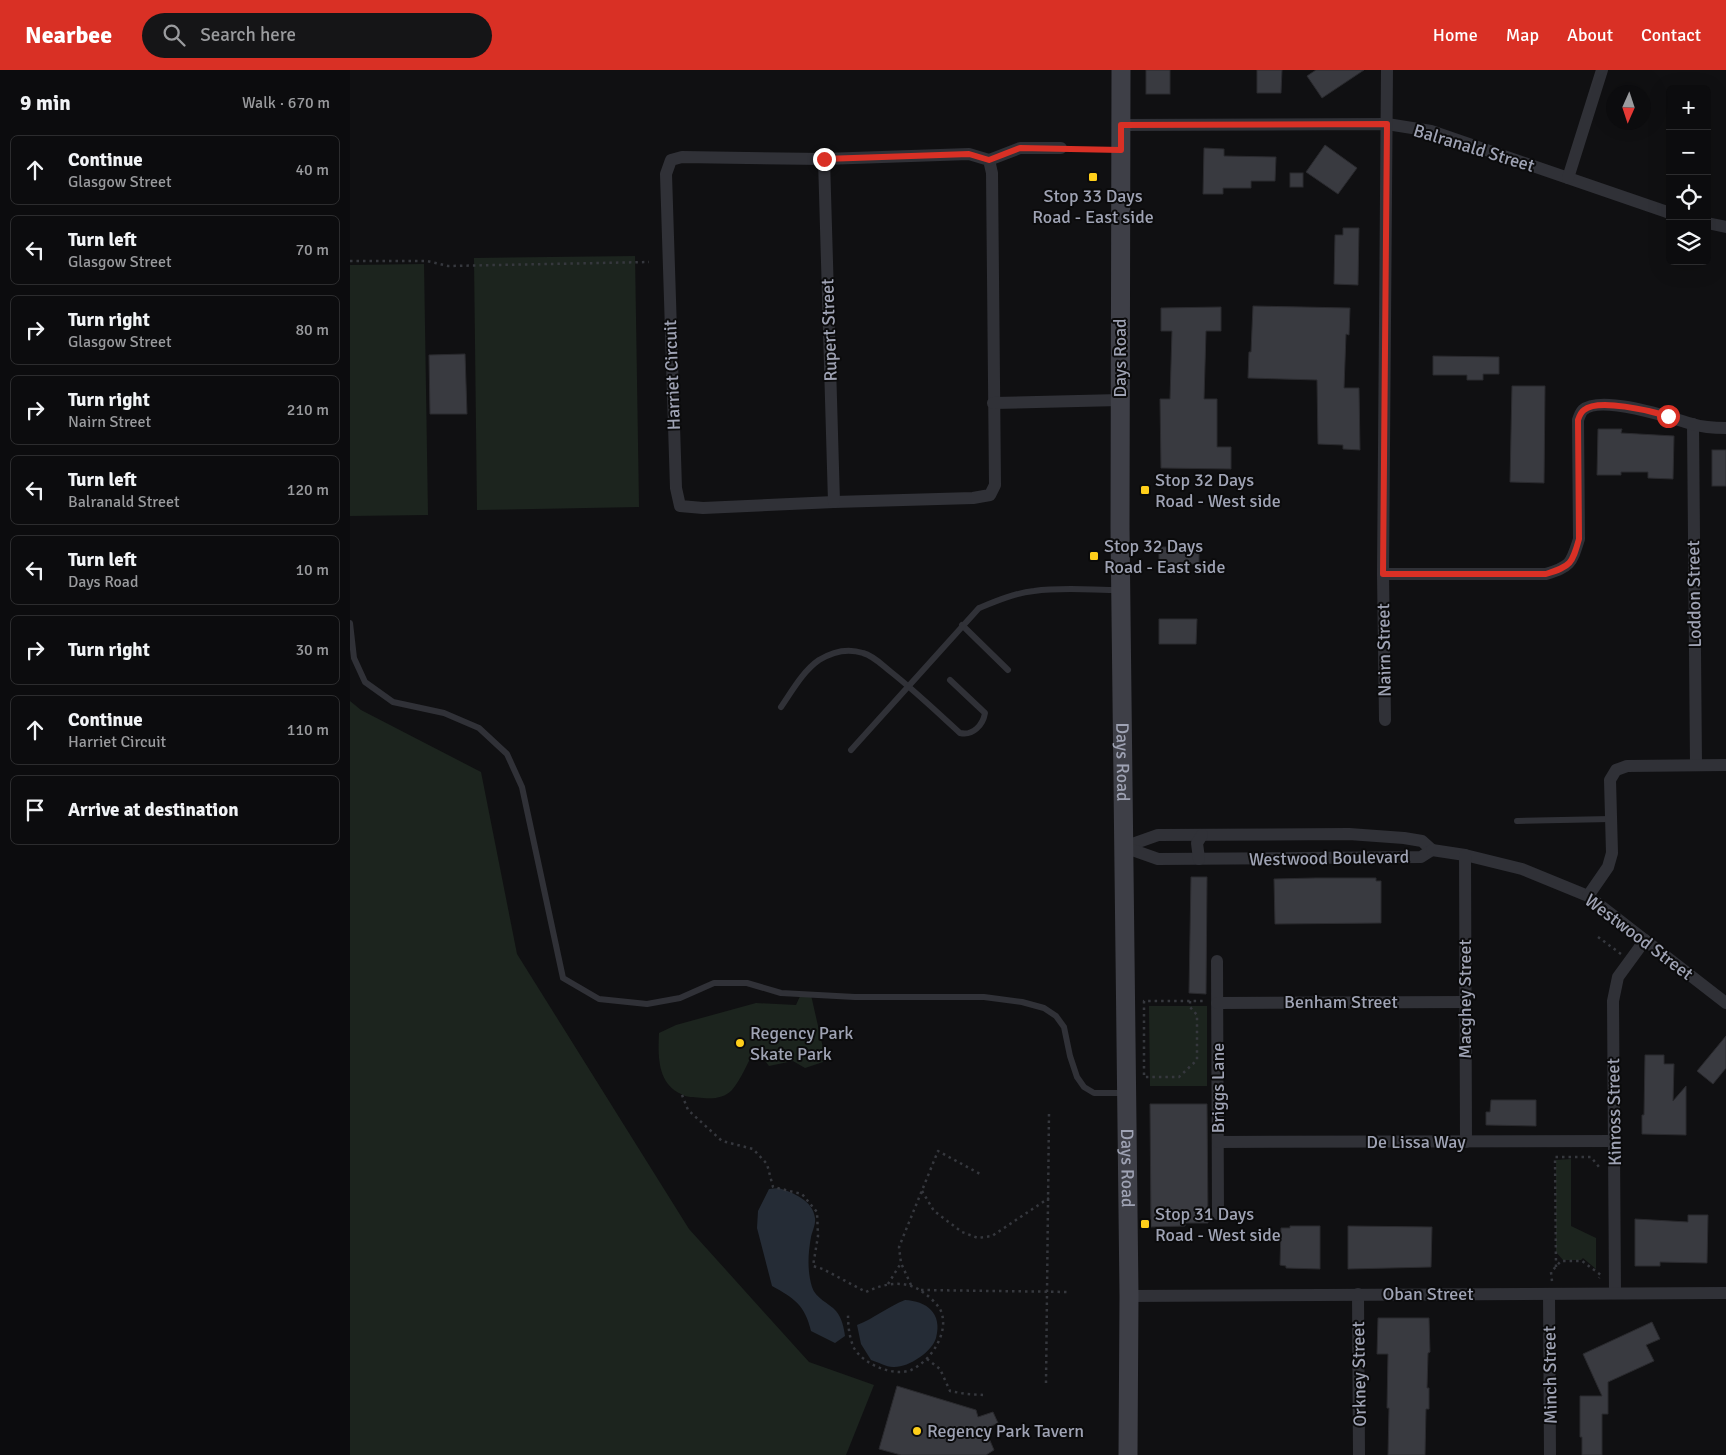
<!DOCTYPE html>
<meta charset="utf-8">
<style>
body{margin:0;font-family:Signika,sans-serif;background:#151517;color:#f1f3f6}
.controls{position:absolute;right:15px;top:15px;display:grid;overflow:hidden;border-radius:8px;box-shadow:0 5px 20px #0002}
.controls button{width:45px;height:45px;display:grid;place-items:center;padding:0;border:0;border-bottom:1px solid #2c2c2e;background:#0c0c0e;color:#f1f3f6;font:25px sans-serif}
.compass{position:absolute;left:1256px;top:15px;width:45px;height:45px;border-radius:50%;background:#0c0c0e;box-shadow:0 5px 20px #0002;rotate:183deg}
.stop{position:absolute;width:15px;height:15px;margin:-11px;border:4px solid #d93025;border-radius:50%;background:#fff}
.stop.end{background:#d93025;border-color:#fff;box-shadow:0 1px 5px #0008}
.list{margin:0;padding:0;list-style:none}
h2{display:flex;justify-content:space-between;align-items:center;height:65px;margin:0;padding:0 20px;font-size:21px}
h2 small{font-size:16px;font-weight:400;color:#9a9b9e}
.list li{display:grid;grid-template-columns:32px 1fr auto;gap:15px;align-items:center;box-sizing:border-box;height:70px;margin:0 10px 10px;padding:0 10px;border:1px solid #2c2c2e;border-radius:8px}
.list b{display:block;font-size:19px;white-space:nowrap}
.list p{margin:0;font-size:16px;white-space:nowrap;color:#9a9b9e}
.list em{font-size:16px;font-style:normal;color:#9a9b9e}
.icon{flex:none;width:28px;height:28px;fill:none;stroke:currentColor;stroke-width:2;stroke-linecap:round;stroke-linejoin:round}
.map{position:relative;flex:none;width:1376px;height:1385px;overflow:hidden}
header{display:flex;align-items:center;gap:30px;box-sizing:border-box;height:70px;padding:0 25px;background:#d93025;color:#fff}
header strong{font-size:24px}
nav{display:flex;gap:28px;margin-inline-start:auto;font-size:18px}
.search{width:350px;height:45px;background:#151517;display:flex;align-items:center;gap:12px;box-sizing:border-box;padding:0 18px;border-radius:28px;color:#9a9b9e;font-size:19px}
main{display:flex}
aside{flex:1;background:#0c0c0e}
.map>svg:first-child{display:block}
.green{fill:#1c241e}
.water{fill:#252c36}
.building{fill:#393a40;stroke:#2a2a2e}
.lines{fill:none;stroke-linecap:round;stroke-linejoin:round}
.path{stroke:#36383e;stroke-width:2.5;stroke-dasharray:2.5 4;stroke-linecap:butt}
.lane{stroke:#303137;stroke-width:6}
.street{stroke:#303137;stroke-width:12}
.secondary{stroke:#3e3f47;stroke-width:19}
.route{stroke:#d93025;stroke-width:6}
.poi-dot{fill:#ffcf1a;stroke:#0b0b0c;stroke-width:2}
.labels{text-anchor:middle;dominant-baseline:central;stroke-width:4;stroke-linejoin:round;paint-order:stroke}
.street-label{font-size:18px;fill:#9fa3b4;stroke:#0b0b0c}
.poi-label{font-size:18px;fill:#9fa3b4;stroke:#0b0b0c;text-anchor:start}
</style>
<header>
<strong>Nearbee</strong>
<div class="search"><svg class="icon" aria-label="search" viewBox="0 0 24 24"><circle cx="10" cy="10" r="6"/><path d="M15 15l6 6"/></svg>Search here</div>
<nav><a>Home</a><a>Map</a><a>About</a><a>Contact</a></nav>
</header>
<main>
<aside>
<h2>9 min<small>Walk · 670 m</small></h2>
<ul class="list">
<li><svg class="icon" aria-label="ahead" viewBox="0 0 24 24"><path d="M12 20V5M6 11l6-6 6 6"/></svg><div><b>Continue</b><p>Glasgow Street</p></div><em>40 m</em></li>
<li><svg class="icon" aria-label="left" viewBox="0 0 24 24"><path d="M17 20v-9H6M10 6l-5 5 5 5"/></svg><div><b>Turn left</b><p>Glasgow Street</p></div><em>70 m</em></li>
<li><svg class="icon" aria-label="right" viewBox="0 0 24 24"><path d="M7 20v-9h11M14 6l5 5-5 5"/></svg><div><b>Turn right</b><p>Glasgow Street</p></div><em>80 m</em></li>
<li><svg class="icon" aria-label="right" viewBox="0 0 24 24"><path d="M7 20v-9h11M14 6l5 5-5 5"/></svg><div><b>Turn right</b><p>Nairn Street</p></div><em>210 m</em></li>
<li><svg class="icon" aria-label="left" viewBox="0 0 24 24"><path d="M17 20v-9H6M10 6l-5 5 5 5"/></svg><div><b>Turn left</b><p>Balranald Street</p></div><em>120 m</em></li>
<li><svg class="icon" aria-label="left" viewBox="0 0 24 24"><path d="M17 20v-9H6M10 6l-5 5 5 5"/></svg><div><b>Turn left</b><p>Days Road</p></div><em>10 m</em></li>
<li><svg class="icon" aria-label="right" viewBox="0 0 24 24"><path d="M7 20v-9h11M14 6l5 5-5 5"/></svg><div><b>Turn right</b></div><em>30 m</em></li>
<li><svg class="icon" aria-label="ahead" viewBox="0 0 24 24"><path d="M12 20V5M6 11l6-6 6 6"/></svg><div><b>Continue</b><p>Harriet Circuit</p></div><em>110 m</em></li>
<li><svg class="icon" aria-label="arrive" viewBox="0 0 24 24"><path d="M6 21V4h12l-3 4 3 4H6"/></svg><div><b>Arrive at destination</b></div></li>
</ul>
</aside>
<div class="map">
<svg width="1376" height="1385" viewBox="0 0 1376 1385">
<rect width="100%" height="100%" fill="#101012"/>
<g class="green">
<path d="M285 186 289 437 127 440 124 188Z"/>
<path d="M74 194 78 445 0 446V195Z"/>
<path d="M0 631 11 640 131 702 167 884 339 1159 459 1292 524 1315 496 1385H0Z"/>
<path d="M451 924 461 925 476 991 455 998 443 991 419 996 413 988 403 982C397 995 391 1009 382 1020 374 1028 364 1029 353 1028 346 1027 337 1028 331 1024 307 1013 308 985 309 963L326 955 406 933 446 935Z"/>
<path d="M799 936H857V1016H800Z"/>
<path d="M1221 1089V1156L1246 1168V1199L1233 1188 1231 1190H1213L1206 1182V1090Z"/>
</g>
<g class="water">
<path d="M429 1118C443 1123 463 1130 465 1148 466 1154 462 1162 461 1167 458 1184 457 1200 462 1217 465 1228 479 1233 486 1241 492 1248 494 1258 495 1266L485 1273 461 1261C455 1235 444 1228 422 1216L407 1158 408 1141 419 1119Z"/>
<path d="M555 1230C576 1231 593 1243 586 1268 582 1282 558 1298 543 1297 536 1297 528 1292 521 1290L511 1274 507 1255C525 1248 537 1237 555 1230Z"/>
</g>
<g class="building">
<rect x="796" y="0" width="24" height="24"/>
<path d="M907 0H932L931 23H907Z"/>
<path d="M966 0H1014L972 28 957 6Z"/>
<path d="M975 75 1007 98 988 124 956 102Z"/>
<path d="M854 78 874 79V86L926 87 925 111H901V118H873V124H853Z"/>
<rect x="940" y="103" width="13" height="14"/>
<path d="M993 158H1009L1008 215 984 214 985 165H993Z"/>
<path d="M903 236 1000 238 999 265 996 264 994 318H1009L1010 380 993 379V375L968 374 967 310 898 308 899 282H901Z"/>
<path d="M871 237V261H856L854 329H867V377H881V399L811 398 810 329H820L822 261H811V238Z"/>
<path d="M115 284 117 344H80L79 285Z"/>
<path d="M1083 286 1149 287V304H1133V310H1117V305H1083Z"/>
<path d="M1162 316H1195L1194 413 1160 412Z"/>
<path d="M1248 359H1272L1271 363 1324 366 1323 409 1298 408V402H1271V405H1247Z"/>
<rect x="1362" y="380" width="14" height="36"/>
<rect x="809" y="477" width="40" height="17"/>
<path d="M809 549H847L846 574H809Z"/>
<path d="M841 807H857L856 924 839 923Z"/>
<path d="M965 808H1026V811H1031V853L925 854 924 809Z"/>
<path d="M1376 966V998L1363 1014 1347 1001Z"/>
<path d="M1295 985H1314V994H1324L1323 1031 1336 1016V1065L1292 1064V1045H1294Z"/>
<path d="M1141 1030H1186V1056L1136 1055V1042H1140Z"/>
<path d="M800 1034H857L858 1153H835V1156L801 1157Z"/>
<path d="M1338 1145H1358L1357 1193 1310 1192V1196H1285V1149L1338 1152Z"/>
<path d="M940 1156H970V1199L936 1198V1196L930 1195 931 1158H940Z"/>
<path d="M998 1156 1082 1157 1081 1197 998 1199Z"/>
<path d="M1028 1248H1079L1080 1282 1078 1283 1077 1318H1079V1339H1076L1075 1385H1038L1039 1338H1037L1038 1284H1027Z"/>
<path d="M1302 1252 1310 1269 1296 1275 1304 1291 1258 1312V1344H1252V1385H1232V1367H1230V1326H1252L1233 1284Z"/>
<path d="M547 1316 626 1340 628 1347 643 1342 648 1353 635 1359 644 1380 636 1385H551L529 1379Z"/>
</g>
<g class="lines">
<g class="path">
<path d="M722 78 754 80"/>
<path d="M0 191H77L98 196 299 192"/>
<path d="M1248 867 1271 884"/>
<path d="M840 931V937L847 945V990L829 1007H794V931H854"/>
<path d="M332 1025 338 1040 372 1071 403 1079 417 1094 423 1117 452 1124 467 1142 468 1166 463 1196 473 1199 516 1222C535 1213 556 1209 574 1223 580 1227 586 1233 590 1239 601 1261 581 1291 561 1300 543 1307 513 1294 504 1278 499 1267 498 1255 498 1244"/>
<path d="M572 1121 584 1141 612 1162 628 1168 642 1166 699 1128"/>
<path d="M1206 1197 1205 1087H1241L1249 1097V1094"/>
<path d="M1202 1211 1201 1202 1211 1191H1232L1251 1205 1249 1208"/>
<path d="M538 1214 551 1193"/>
<path d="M561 1215 551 1193 549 1177 588 1081 632 1105"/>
<path d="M571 1220 719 1222"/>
<path d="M577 1289 590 1299 600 1321 616 1324 633 1325"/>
<path d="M696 1313 699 1043"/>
</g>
<g class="lane">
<path d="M0 553 4 588 15 612 43 632 94 643 129 658 157 684 172 717 213 908 249 929 297 934 330 928 364 913H397L431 923 505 927H634L672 932 694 938 706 946 714 957 720 986 727 1007 734 1017 744 1023H775"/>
<path d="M612 555 658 600"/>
<path d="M431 637C442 621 453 601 469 590 482 582 498 578 513 583 524 586 532 595 541 602 565 621 587 642 610 663 623 666 633 655 635 643L600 610"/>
<path d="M501 680 629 538C646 531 665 523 684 521 712 517 741 520 770 520"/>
<path d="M1167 751 1261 749"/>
</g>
<g class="street">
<path d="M771 55 1037 54 1081 61 1320 143"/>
<path d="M619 84 639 90 642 103 645 415 640 425 623 428 484 432 353 438 330 436 326 418 316 104 321 90 332 87 474 89Z"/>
<path d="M474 89 484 432"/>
<path d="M639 90 670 78H711"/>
<path d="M1218 108 1252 0"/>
<path d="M1357 153 1376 157"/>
<path d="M643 333 770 330"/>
<path d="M1343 354 1346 695"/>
<path d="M1033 504H1196C1221 496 1221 494 1229 469L1228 350C1229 347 1231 342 1233 340 1251 324 1321 348 1342 354 1352 357 1365 358 1376 358"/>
<path d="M1035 650 1033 504 1037 0"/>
<path d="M774 777 808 765 999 764 1054 768 1072 771 1082 780"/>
<path d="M774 777 808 789 1071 787 1082 780"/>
<path d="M1082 780 1115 785 1172 799 1238 826 1376 933"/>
<path d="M1115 785 1116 1072"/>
<path d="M849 789 847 773 852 765"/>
<path d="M1238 826 1258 797 1262 783 1260 710 1266 700 1277 696 1376 695"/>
<path d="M867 891 868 1144"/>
<path d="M867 933 1115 932"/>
<path d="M868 1072 1265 1071"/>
<path d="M1265 1223 1263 931 1268 907 1295 870"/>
<path d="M1008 1224 1009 1385"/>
<path d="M1199 1224 1200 1385"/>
<path d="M779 1226 1376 1223"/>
</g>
<path class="secondary" id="s1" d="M771 0 770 458 779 1226 778 1385"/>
</g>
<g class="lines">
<path class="route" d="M474 89 619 84 639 90 670 78 771 80V55L1037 54 1033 504H1196C1221 496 1222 494 1229 469L1228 350C1229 347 1231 342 1234 340 1248 328 1301 341 1318 346"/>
</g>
<g class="poi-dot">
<rect x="738" y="102" width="10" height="10" rx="2.5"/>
<rect x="790" y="415" width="10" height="10" rx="2.5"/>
<rect x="739" y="481" width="10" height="10" rx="2.5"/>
<circle cx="390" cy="973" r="5"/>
<rect x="790" y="1149" width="10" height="10" rx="2.5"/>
<circle cx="567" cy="1361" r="5"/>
</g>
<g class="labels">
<g class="street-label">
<text transform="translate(1124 78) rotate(17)">Balranald Street</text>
<text transform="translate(479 260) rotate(-92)">Rupert Street</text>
<text transform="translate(770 288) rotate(-90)">Days Road</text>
<text transform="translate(322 305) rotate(-92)">Harriet Circuit</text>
<text transform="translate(1344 524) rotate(-91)">Loddon Street</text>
<text transform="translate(1034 580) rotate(-91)">Nairn Street</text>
<text stroke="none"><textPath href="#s1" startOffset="692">Days Road</textPath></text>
<text transform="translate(979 788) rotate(-1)">Westwood Boulevard</text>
<text transform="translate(1289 867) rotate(37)">Westwood Street</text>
<text transform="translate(1115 929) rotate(-90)">Macghey Street</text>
<text x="991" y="932">Benham Street</text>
<text transform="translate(868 1018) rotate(-90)">Briggs Lane</text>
<text transform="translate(1264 1042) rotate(-91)">Kinross Street</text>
<text x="1066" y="1072">De Lissa Way</text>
<text stroke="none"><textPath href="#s1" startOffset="1098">Days Road</textPath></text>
<text x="1078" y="1224">Oban Street</text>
<text transform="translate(1009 1304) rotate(-91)">Orkney Street</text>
<text transform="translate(1200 1305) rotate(-91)">Minch Street</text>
</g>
<g class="poi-label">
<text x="743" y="126" text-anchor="middle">Stop 33 Days<tspan x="743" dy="21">Road - East side</tspan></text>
<text x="805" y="410">Stop 32 Days<tspan x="805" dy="21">Road - West side</tspan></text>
<text x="754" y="476">Stop 32 Days<tspan x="754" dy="21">Road - East side</tspan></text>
<text x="400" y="963">Regency Park<tspan x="400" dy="21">Skate Park</tspan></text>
<text x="805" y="1144">Stop 31 Days<tspan x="805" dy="21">Road - West side</tspan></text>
<text x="577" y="1361">Regency Park Tavern</text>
</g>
</g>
</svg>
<div class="controls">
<button>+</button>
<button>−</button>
<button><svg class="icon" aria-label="locate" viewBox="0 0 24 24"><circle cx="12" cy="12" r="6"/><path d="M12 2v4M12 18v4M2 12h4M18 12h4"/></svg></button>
<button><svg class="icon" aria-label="layers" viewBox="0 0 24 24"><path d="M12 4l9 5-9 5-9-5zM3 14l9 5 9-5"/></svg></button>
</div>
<svg class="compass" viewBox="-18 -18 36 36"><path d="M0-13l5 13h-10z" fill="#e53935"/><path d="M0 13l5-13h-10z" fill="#9a9b9e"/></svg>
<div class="stop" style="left:1318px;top:346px"></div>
<div class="stop end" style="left:474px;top:89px"></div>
</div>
</main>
